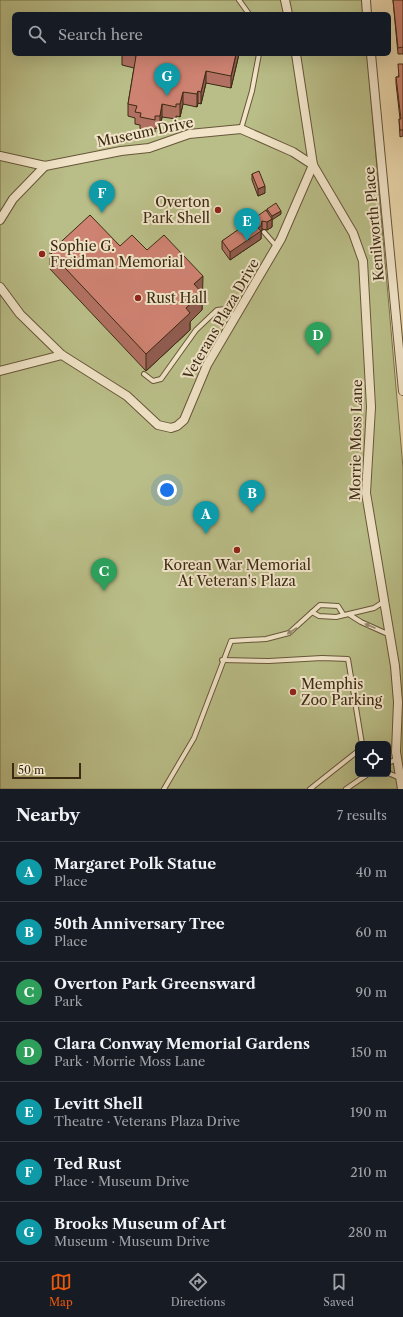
<!DOCTYPE html>
<meta charset="utf-8">
<style>
body{margin:0;font-family:"Libre Caslon Text",serif;background:#20242c;color:#f1f3f6}
.controls{position:absolute;right:12px;bottom:12px;display:grid;overflow:hidden;border-radius:6px;box-shadow:0 4px 16px #0002}
.controls button{width:36px;height:36px;display:grid;place-items:center;padding:0;border:0;border-bottom:1px solid #363941;background:#171b24;color:#f1f3f6;font:20px sans-serif}
.scale{position:absolute;left:12px;bottom:10px;width:69px;box-sizing:border-box;padding-left:4px;border:2px solid #3c2b13;border-top:0;font-size:11px;line-height:14px;white-space:nowrap;color:#3c2b13;-webkit-text-stroke:3px #f1e4c8;paint-order:stroke}
.you{position:absolute;left:167px;top:490px;width:14px;height:14px;margin:-10px;border:3px solid #fff;border-radius:50%;background:#1a73e8;box-shadow:0 0 0 6px #1a73e833}
.badge{display:grid;place-items:center;width:26px;height:26px;border-radius:50%;background:#ea580c;color:#fff;font-size:13px;font-weight:700}
.pin{position:absolute;translate:-50% -33px;filter:drop-shadow(0 1px 2px #0008)}
.pin::after{content:'';position:absolute;top:21px;width:14px;height:12px;background:inherit;clip-path:polygon(0 0,100% 0,50% 100%)}
.list{margin:0;padding:0;list-style:none}
h2{display:flex;justify-content:space-between;align-items:center;height:52px;margin:0;padding:0 16px;font-size:17px}
h2 small{font-size:13px;font-weight:400;color:#9ea1a6}
.list li{display:grid;grid-template-columns:26px 1fr auto;gap:12px;align-items:center;box-sizing:border-box;height:60px;padding:0 16px;border-top:1px solid #363941}
.list b{display:block;font-size:15px;white-space:nowrap}
.list p{margin:0;font-size:13px;white-space:nowrap;color:#9ea1a6}
.list em{font-size:13px;font-style:normal;color:#9ea1a6}
.icon{flex:none;width:22px;height:22px;fill:none;stroke:currentColor;stroke-width:2;stroke-linecap:round;stroke-linejoin:round}
.map{position:relative;flex:none;width:403px;height:789px;overflow:hidden}
.search{position:absolute;background:#171b24;box-shadow:0 4px 16px #0002;left:12px;right:12px;top:12px;height:44px;display:flex;align-items:center;gap:10px;box-sizing:border-box;padding:0 14px;border-radius:6px;color:#9ea1a6;font-size:15px}
.sheet{height:472px;background:#171b24}
nav{display:flex;justify-content:space-around;align-items:center;box-sizing:border-box;height:56px;border-top:1px solid #363941;background:#171b24;font-size:11px;color:#9ea1a6}
nav a{display:grid;justify-items:center;gap:2px}
nav .on{color:#ea580c}
.map>svg:first-child{display:block}
.green{fill:#b9bd87;stroke:#7a744d;fill-rule:evenodd}
.lines{fill:none;stroke-linecap:round;stroke-linejoin:round}
.service-casing{stroke:#675639;stroke-width:6}
.minor-casing{stroke:#675639;stroke-width:10}
.service{stroke:#f1e4c8;stroke-width:4}
.minor{stroke:#f1e4c8;stroke-width:8}
.wall{fill:#b17061;stroke:#3c2b13}
.shaded-wall{fill:#905b4f;stroke:#3c2b13}
.building{fill:#ce8271;stroke:#3c2b13}
.oneway{fill:#96886e}
.poi-dot{fill:#8f2418;stroke:#f1e4c8;stroke-width:1.5}
.labels{text-anchor:middle;dominant-baseline:central;stroke-width:4;stroke-linejoin:round;paint-order:stroke}
.street-label{font-size:14px;fill:#3c2b13;stroke:#f1e4c8}
.poi-label{font-size:14px;fill:#3c2b13;stroke:#f1e4c8;text-anchor:start}
</style>
<div class="map">
<svg width="403" height="789" viewBox="0 0 403 789">
<rect width="100%" height="100%" fill="#e9d6ab"/>
<filter id="stains"><feTurbulence type="fractalNoise" baseFrequency=".005" numOctaves="4"/><feColorMatrix values="0 0 0 0 .2 0 0 0 0 .09 0 0 0 0 .02 0 0 0 .5 -.17"/></filter>
<radialGradient id="worn" r=".72"><stop offset=".6" stop-color="#630" stop-opacity="0"/><stop offset="1" stop-color="#630" stop-opacity=".3"/></radialGradient>
<path class="green" d="M0 0H362L363 14H14V54H367L403 468V789H0ZM358 744H388V774H358Z"/>
<g class="lines">
<defs>
<g id="service">
<path d="M239 0 249 14"/>
<path d="M241 129 252 91 259 54"/>
<path d="M264 232 277 247"/>
<path d="M144 374 153 381 161 379 196 330 217 310 225 309 236 317"/>
<path d="M312 612 319 616 336 617 374 608 385 601"/>
<path d="M350 615 361 622 390 635"/>
<path d="M222 660 269 661 322 658 348 659 362 744"/>
<path d="M388 763 397 759"/>
<path d="M388 773 400 778"/>
<path d="M164 789 194 738 231 641 266 639 289 633 320 605 338 606 343 614"/>
<path d="M310 789 358 751"/>
<path d="M346 789 368 774"/>
</g>
<g id="minor">
<path d="M285 0 288 14"/>
<path d="M366 0 367 14"/>
<path d="M296 54 313 165 353 233 363 261 371 407 366 493 395 666 398 702 396 752 402 789"/>
<path d="M371 54 403 391"/>
<path d="M0 156 45 166 121 151 149 148 189 134 241 129 293 152 313 165"/>
<path d="M0 220 13 199 45 166"/>
<path d="M0 287 20 314 62 355 127 396 158 425 171 428 177 426 184 420 207 365 281 239 313 165"/>
<path d="M0 371 62 355"/>
</g>
</defs>
<use href="#service" class="service-casing"/>
<use href="#minor" class="minor-casing"/>
<use href="#service" class="service"/>
<use href="#minor" class="minor"/>
</g>
<g class="wall">
<path d="M393 0H403V54H398Z"/>
<path d="M122 54H239L231 88 206 83 201 104 198 103 197 107 183 104 180 117 176 116V119L162 117 160 129 155 128V132L140 129V125L135 124V118L128 116V104L134 68 122 65Z"/>
<path d="M403 64V136L400 137 399 119H400L396 83V77H398Z"/>
<path d="M252 174 265 193 258 196 252 180Z"/>
<path d="M267 209 281 214 272 219V227L267 230 262 229 261 234V239L230 260 222 249V241L267 212Z"/>
<path d="M120 246 147 250 203 294H202V310L190 322V330L146 371 50 269V252Z"/>
</g>
<g class="shaded-wall">
<path d="M236 54H239L231 88V76Z"/>
<path d="M206 71V83L201 104V92Z"/>
<path d="M198 91V103L197 107V94Z"/>
<path d="M183 92V104L180 117V104Z"/>
<path d="M162 104V117L160 129V116Z"/>
<path d="M265 186V193L258 196V189Z"/>
<path d="M281 211V214L272 220V216Z"/>
<path d="M272 219V227L267 230V222Z"/>
<path d="M262 221V229L261 234V239L230 260V252L258 228Z"/>
<path d="M203 276 202 310 190 322V330L146 371V354L186 308 194 284Z"/>
</g>
<g class="building">
<path d="M393 0H403V47L398 48Z"/>
<path d="M127 54H236L231 76 206 71 201 92 198 91 197 94 183 92 180 104H176V107L162 104 160 116H155V120L140 117 141 113 135 112 137 106 128 104 136 56Z"/>
<path d="M398 64H403V130H400L399 119H401L396 77H399Z"/>
<path d="M259 171 265 186 258 189 252 174Z"/>
<path d="M276 203 281 211 272 216 267 209Z"/>
<path d="M266 210 272 219 267 222 262 221 261 226 258 228 261 231 230 252 222 241Z"/>
<path d="M90 215 120 246 132 235 147 250 164 235 203 276 194 284 202 293 186 308 190 313 146 354 50 252Z"/>
</g>
<defs><path id="oneway-solid" d="M-6-.8H1V-3.2L6.5 0L1 3.2V.8H-6Z"/></defs>
<g class="oneway">
<use href="#oneway-solid" transform="translate(370 626) rotate(-157)"/>
<use href="#oneway-solid" transform="translate(292 631) rotate(147)"/>
</g>
<g class="poi-dot">
<circle cx="218" cy="210" r="4"/>
<circle cx="42" cy="254" r="4"/>
<circle cx="138" cy="298" r="4"/>
<circle cx="237" cy="550" r="4"/>
<circle cx="293" cy="692" r="4"/>
</g>
<g class="labels">
<g class="street-label">
<text transform="translate(145 132) rotate(-12)">Museum Drive</text>
<text transform="translate(374 224) rotate(-95)">Kenilworth Place</text>
<text transform="translate(221 319) rotate(-60)">Veterans Plaza Drive</text>
<text transform="translate(356 440) rotate(-89)">Morrie Moss Lane</text>
</g>
<g class="poi-label">
<text x="210" y="202" text-anchor="end">Overton<tspan x="210" dy="16">Park Shell</tspan></text>
<text x="50" y="246">Sophie G.<tspan x="50" dy="16">Freidman Memorial</tspan></text>
<text x="146" y="298">Rust Hall</text>
<text x="237" y="565" text-anchor="middle">Korean War Memorial<tspan x="237" dy="16">At Veteran's Plaza</tspan></text>
<text x="301" y="684">Memphis<tspan x="301" dy="16">Zoo Parking</tspan></text>
</g>
</g>
<rect width="100%" height="100%" filter="url(#stains)"/>
<rect width="100%" height="100%" fill="url(#worn)"/>
</svg>
<div class="controls">
<button><svg class="icon" aria-label="locate" viewBox="0 0 24 24"><circle cx="12" cy="12" r="6"/><path d="M12 2v4M12 18v4M2 12h4M18 12h4"/></svg></button>
</div>
<div class="scale">50 m</div>
<div class="you"></div>
<div class="pin badge" style="left:206px;top:534px;background:#0f9aa8">A</div>
<div class="pin badge" style="left:252px;top:513px;background:#0f9aa8">B</div>
<div class="pin badge" style="left:104px;top:591px;background:#2e9e5b">C</div>
<div class="pin badge" style="left:318px;top:355px;background:#2e9e5b">D</div>
<div class="pin badge" style="left:247px;top:241px;background:#0f9aa8">E</div>
<div class="pin badge" style="left:102px;top:213px;background:#0f9aa8">F</div>
<div class="pin badge" style="left:167px;top:96px;background:#0f9aa8">G</div>
<div class="search"><svg class="icon" aria-label="search" viewBox="0 0 24 24"><circle cx="10" cy="10" r="6"/><path d="M15 15l6 6"/></svg>Search here</div>
</div>
<section class="sheet">
<h2>Nearby<small>7 results</small></h2>
<ul class="list">
<li><span class="badge" style="background:#0f9aa8">A</span><div><b>Margaret Polk Statue</b><p>Place</p></div><em>40 m</em></li>
<li><span class="badge" style="background:#0f9aa8">B</span><div><b>50th Anniversary Tree</b><p>Place</p></div><em>60 m</em></li>
<li><span class="badge" style="background:#2e9e5b">C</span><div><b>Overton Park Greensward</b><p>Park</p></div><em>90 m</em></li>
<li><span class="badge" style="background:#2e9e5b">D</span><div><b>Clara Conway Memorial Gardens</b><p>Park · Morrie Moss Lane</p></div><em>150 m</em></li>
<li><span class="badge" style="background:#0f9aa8">E</span><div><b>Levitt Shell</b><p>Theatre · Veterans Plaza Drive</p></div><em>190 m</em></li>
<li><span class="badge" style="background:#0f9aa8">F</span><div><b>Ted Rust</b><p>Place · Museum Drive</p></div><em>210 m</em></li>
<li><span class="badge" style="background:#0f9aa8">G</span><div><b>Brooks Museum of Art</b><p>Museum · Museum Drive</p></div><em>280 m</em></li>
</ul>
</section>
<nav>
<a class="on"><svg class="icon" aria-label="map" viewBox="0 0 24 24"><path d="M3 6l6-2 6 2 6-2v14l-6 2-6-2-6 2zM9 4v14M15 6v14"/></svg>Map</a>
<a><svg class="icon" aria-label="directions" viewBox="0 0 24 24"><path d="M12 3l9 9-9 9-9-9zM9 14v-3h6M13 9l2 2-2 2"/></svg>Directions</a>
<a><svg class="icon" aria-label="saved" viewBox="0 0 24 24"><path d="M7 4h10v16l-5-4-5 4z"/></svg>Saved</a>
</nav>
